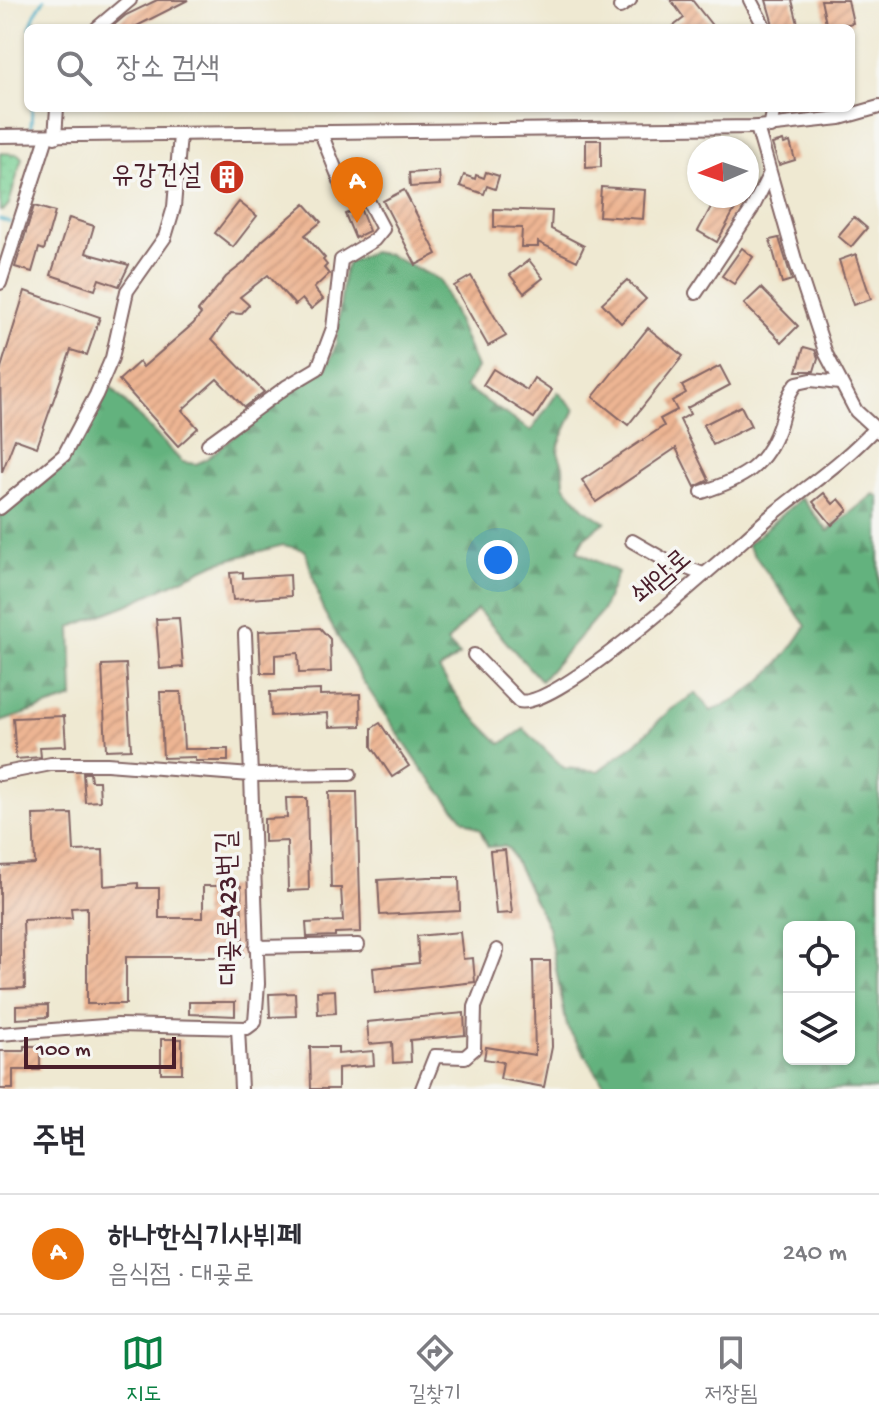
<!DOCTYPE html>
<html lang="ko">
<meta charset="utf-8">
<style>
body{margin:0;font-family:"Gochi Hand","Poor Story",sans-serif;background:#f2f2f3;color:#2b2b33}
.controls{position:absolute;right:24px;bottom:24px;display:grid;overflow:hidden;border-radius:12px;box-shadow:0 2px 6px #0004}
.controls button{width:72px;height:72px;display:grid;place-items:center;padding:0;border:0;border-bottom:2px solid #e1e1e2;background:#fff;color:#2b2b33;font:40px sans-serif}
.compass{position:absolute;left:687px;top:136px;width:72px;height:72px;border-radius:50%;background:#fff;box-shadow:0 2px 6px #0004;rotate:268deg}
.scale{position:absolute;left:24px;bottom:20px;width:152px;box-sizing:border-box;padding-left:8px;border:4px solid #4a1f2b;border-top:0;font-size:22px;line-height:28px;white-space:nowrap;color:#4a1f2b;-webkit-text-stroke:6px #f6f6f2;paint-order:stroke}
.you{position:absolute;left:498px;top:560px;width:28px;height:28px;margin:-20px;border:6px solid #fff;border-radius:50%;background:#1a73e8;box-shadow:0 0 0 12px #1a73e833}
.badge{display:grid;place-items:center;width:52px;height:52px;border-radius:50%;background:#0b8043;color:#fff;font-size:26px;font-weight:700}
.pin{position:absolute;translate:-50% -66px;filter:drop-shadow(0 2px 4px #0008)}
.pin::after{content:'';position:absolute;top:42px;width:28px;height:24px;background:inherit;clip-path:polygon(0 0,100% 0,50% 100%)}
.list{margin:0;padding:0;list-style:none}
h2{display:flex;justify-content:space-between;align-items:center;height:104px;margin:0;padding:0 32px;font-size:34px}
h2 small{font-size:26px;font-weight:400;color:#7c7c81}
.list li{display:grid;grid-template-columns:52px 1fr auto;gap:24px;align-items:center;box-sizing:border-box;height:120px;padding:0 32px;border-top:2px solid #e1e1e2}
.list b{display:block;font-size:30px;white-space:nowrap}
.list p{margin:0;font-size:26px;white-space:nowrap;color:#7c7c81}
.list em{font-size:26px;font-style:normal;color:#7c7c81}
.icon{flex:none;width:44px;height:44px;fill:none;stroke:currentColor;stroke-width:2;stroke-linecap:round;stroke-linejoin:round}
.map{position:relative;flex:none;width:879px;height:1089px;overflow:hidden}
.search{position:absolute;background:#fff;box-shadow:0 2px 6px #0004;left:24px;right:24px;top:24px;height:88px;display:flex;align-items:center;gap:20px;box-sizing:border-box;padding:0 28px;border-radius:12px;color:#7c7c81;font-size:30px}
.sheet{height:224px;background:#fff}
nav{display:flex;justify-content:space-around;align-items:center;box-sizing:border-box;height:112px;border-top:2px solid #e1e1e2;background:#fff;font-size:22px;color:#7c7c81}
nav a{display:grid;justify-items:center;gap:4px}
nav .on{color:#0b8043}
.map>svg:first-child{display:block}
.grass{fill:url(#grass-dots);stroke:#627860;stroke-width:2}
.forest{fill:url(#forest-firs);stroke:#566854;stroke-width:2;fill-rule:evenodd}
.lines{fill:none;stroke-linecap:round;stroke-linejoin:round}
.stream{stroke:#46acc6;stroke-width:3}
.building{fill:url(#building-hatch)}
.minor-casing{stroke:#846665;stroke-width:16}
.minor{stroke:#fff;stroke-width:12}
.labels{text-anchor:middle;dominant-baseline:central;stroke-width:7;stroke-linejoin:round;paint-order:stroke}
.poi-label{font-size:28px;fill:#4a1f2b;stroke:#f6f6f2;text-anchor:end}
.street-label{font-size:28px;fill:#4a1f2b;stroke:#f6f6f2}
</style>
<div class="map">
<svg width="879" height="1089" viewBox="0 0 879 1089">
<defs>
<pattern id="grass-dots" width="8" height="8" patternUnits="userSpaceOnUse" patternTransform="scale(2)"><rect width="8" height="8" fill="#7ad094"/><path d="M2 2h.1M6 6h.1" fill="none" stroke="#6bb280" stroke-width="1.8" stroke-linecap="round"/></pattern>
<pattern id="forest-firs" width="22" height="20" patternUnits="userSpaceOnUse" patternTransform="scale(2)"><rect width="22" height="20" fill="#63b27e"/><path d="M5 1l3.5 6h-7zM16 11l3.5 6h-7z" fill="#549067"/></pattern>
<pattern id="building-hatch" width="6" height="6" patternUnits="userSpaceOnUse" patternTransform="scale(2)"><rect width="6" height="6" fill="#edb593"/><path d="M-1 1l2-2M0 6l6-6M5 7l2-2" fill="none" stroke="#cd9b7f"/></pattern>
</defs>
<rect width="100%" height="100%" fill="#f6f6f2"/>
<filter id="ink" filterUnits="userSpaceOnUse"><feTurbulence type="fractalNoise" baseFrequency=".0125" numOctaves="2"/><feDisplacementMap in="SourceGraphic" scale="16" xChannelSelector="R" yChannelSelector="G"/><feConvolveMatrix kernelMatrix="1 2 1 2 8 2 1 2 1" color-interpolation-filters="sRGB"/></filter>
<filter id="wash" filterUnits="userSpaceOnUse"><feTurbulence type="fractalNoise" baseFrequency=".006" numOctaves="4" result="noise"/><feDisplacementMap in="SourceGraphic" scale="32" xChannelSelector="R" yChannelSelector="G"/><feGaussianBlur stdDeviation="1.8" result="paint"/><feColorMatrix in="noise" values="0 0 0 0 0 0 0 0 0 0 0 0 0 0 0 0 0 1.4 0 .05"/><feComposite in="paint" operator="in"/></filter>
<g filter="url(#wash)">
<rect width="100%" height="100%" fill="#efe9d2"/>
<path class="grass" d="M0 153 18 154 22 158 9 204 3 211 0 210Z"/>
<path class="forest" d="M372 252 389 255 440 280 477 368 465 387 531 431 558 392 575 409 559 444 558 452 563 466 564 485 584 508 605 522 585 537 577 551 618 572 602 611 541 681 477 609 447 642 460 655 439 670 465 708 501 744 524 729 564 768 598 771 636 743 669 711 696 693 711 711C753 696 783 663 806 626L747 545 801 498 828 531 874 494 879 497V1089H607L567 1027 548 927 509 849 504 846 488 847 480 830 463 819 422 769 362 680 323 610 305 550 283 545 216 563 127 605 71 627 73 698 0 722V508L64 455 103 379 182 462 196 464 205 460 269 408 327 367 336 345 344 272 348 263ZM789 927H849V1059H789Z"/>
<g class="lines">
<g class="stream">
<path d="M30 28 35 14 44 0"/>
<path d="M31 128 32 108"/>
<path d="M0 219 10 222"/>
</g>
</g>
<g id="blocks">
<g class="building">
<path d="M157 0H188L133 28H116L114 25 126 15Z"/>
<path d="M671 0H692L714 28H671L684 18Z"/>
<path d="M766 0H792L799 28H774Z"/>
<path d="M821 0H848L853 23 827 28Z"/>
<path d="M586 140H601V167L586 168Z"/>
<path d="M783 141 784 144 790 142 795 160 779 165 772 144Z"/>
<path d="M439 171 440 185 410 187 409 173Z"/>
<path d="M486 172 499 176 495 189 487 186 484 194 460 186 464 175 475 179 476 175 484 178Z"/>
<path d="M601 187 645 190 643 219 599 216Z"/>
<path d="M404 190 437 254 416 265 383 201Z"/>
<path d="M717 196H742L717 242 698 231Z"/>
<path d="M239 202 257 216 233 247 215 233Z"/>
<path d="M305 204 321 222 305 235 325 258 323 260 327 265 324 268 329 274 314 288 323 299 311 309 302 299 295 305 268 275 240 297 249 305 241 314 231 313 212 339 264 392 244 407 217 379 182 410 198 428 178 446 119 380 139 362 143 367 193 324 201 314 198 311 226 277 245 262 262 241Z"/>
<path d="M34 206 55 212 44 250 39 248 32 272 15 267Z"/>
<path d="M360 208 369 231 355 238 345 214Z"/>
<path d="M494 209 552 211 551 229 584 246 577 261 538 242V247H521L522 228 494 227Z"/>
<path d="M854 217 867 228 851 247 838 236Z"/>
<path d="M69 218 94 226 86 253 129 265 119 286 99 279 95 290 51 275Z"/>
<path d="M779 238 792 280 782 283 770 240Z"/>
<path d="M742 248 753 257 734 284 722 276Z"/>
<path d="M856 254 871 299 853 305 839 260Z"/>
<path d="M529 260 543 278 524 293 510 275Z"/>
<path d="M471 276 506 336 488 346 454 286Z"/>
<path d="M627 280 646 299 621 323 602 303Z"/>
<path d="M761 288 798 326 782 342 744 304Z"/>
<path d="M25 291 100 317 87 355 71 350 37 447 15 439 2 472 0 371Z"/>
<path d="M648 328 683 356 628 425 593 397Z"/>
<path d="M804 347 815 350 818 358 814 371H797Z"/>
<path d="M720 366 730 385 687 408 690 414 680 420 709 480 695 487 676 448 596 502 582 480 664 426 660 419 677 410 672 401 686 393 682 386Z"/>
<path d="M493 369 527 390 534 378 552 390 534 418 483 385Z"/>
<path d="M741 406 751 426 713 445 703 425Z"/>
<path d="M824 493 833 504 839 499 848 510 832 525 813 502Z"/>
<path d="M243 572V578L290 575 291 596 233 600 230 573Z"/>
<path d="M179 618 183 667 160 669 156 619Z"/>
<path d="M320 628 330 639 331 672 299 673 298 653 275 655V673H261L259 631Z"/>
<path d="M126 664 131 749 106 750 102 665Z"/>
<path d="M320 690V695L360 694 361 726 329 727 328 713 271 716 270 692Z"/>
<path d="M160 692H181L184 749H228V761H195V757L163 758Z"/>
<path d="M64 716 66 746 40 747 41 757 16 759 13 718Z"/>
<path d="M380 723 409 766 392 777 372 747V728Z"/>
<path d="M83 773H90L91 781H99L100 801 85 802Z"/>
<path d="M329 792H357L361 932 335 933V936L307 937 306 923 343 921 341 888H331Z"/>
<path d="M286 798H307L309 890 288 891 287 841 264 842V819L287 818Z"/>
<path d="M72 814 74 851 103 850 104 886 138 883V888H159V918H203V886H241L243 957H126V1004H87V907L71 908 72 918 23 920 25 988 0 989V866L35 864 33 815Z"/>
<path d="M505 850 512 913 496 914 490 851Z"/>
<path d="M428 877H459L460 911 380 915 378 880Z"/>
<path d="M460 932 463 959 473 958 475 982 375 993 373 968 419 963 417 936Z"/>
<path d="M533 961H550L552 1047 544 1087 500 1079 503 1062 484 1059 486 1047 535 1055Z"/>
<path d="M335 990 336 1013 318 1014 317 991Z"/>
<path d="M295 993 296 1016 270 1017 269 994Z"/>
<path d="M189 1002H235V1016L189 1014Z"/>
<path d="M48 1005V1017L16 1019V1006Z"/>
<path d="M464 1013 465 1035 410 1040 411 1062 393 1063 392 1042 369 1044 367 1022Z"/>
<rect x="161" y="1039" width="21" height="34"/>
<path d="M24 1046H40V1070H13V1089H0V1051H24Z"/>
<path d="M310 1047H338V1054L373 1051 374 1065 338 1068V1089H311Z"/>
</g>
</g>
</g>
<g filter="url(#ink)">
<use href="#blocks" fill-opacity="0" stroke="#846665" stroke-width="2"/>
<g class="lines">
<defs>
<g id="minor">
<path d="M750 0 765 28"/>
<path d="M620 7 630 0"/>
<path d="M97 28 130 0"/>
<path d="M757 127 796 263 826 354 856 411 879 432"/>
<path d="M770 127 774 108"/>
<path d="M0 136 757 127 840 118 879 107"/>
<path d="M55 137 57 108"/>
<path d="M0 283 47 137"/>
<path d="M696 293 752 209 769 175"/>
<path d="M208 444 286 387 318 368 333 328 341 260 374 240 383 229 364 193H345L321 133"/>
<path d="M702 492C743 479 766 467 780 424 784 410 787 394 797 383L811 380 840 383"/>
<path d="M0 508 64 455 96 395 112 358 127 291 165 237 174 207 180 135"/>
<path d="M632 541 665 560 703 574"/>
<path d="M245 634 251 775 350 774"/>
<path d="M474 655 519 701C558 712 735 546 772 515 807 486 844 462 875 428"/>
<path d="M0 774 51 764H107L251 775 258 984 255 1022 247 1028 117 1025 0 1034"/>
<path d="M256 947 358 945"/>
<path d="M238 1028 241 1089"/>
<path d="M422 1089 435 1056 465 1057 474 1049 475 1007 497 950"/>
</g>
</defs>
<use href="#minor" class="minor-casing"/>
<use href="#minor" class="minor"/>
</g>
</g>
<defs>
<symbol id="building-disc" viewBox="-11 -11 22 22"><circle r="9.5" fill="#c8321e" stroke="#f6f6f2"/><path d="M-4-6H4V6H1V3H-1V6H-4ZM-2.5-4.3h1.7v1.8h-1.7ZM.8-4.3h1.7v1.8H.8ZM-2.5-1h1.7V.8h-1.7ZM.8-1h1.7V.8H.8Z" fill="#fff"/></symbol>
</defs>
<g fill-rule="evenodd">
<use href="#building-disc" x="207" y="157" width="40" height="40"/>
</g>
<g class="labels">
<g class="poi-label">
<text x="201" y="177">유강건설</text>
</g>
<g class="street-label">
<text transform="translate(663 578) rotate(-41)">쇄암로</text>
<text transform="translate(230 908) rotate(-91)">대곶로423번길</text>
</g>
</g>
</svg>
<div class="controls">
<button><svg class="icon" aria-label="locate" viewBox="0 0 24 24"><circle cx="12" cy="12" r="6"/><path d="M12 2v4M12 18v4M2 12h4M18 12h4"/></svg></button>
<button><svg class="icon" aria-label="layers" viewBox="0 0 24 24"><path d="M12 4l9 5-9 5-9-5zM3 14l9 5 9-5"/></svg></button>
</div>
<svg class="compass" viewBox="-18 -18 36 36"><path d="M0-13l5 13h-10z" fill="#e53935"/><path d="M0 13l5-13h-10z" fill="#7c7c81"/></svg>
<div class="scale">100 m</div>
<div class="you"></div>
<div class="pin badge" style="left:357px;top:223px;background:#e8710a">A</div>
<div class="search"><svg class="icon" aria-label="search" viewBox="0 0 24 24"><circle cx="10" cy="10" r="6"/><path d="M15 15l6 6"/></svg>장소 검색</div>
</div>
<section class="sheet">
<h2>주변<small></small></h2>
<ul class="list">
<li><span class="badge" style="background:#e8710a">A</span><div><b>하나한식기사뷔페</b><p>음식점 · 대곶로</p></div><em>240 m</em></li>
</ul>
</section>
<nav>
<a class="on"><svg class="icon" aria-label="map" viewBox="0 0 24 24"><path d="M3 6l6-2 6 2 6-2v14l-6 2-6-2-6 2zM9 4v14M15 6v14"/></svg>지도</a>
<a><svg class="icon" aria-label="directions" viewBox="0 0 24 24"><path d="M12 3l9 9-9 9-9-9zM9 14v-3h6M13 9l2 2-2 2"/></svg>길찾기</a>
<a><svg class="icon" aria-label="saved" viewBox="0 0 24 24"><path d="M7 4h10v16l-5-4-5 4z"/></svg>저장됨</a>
</nav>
